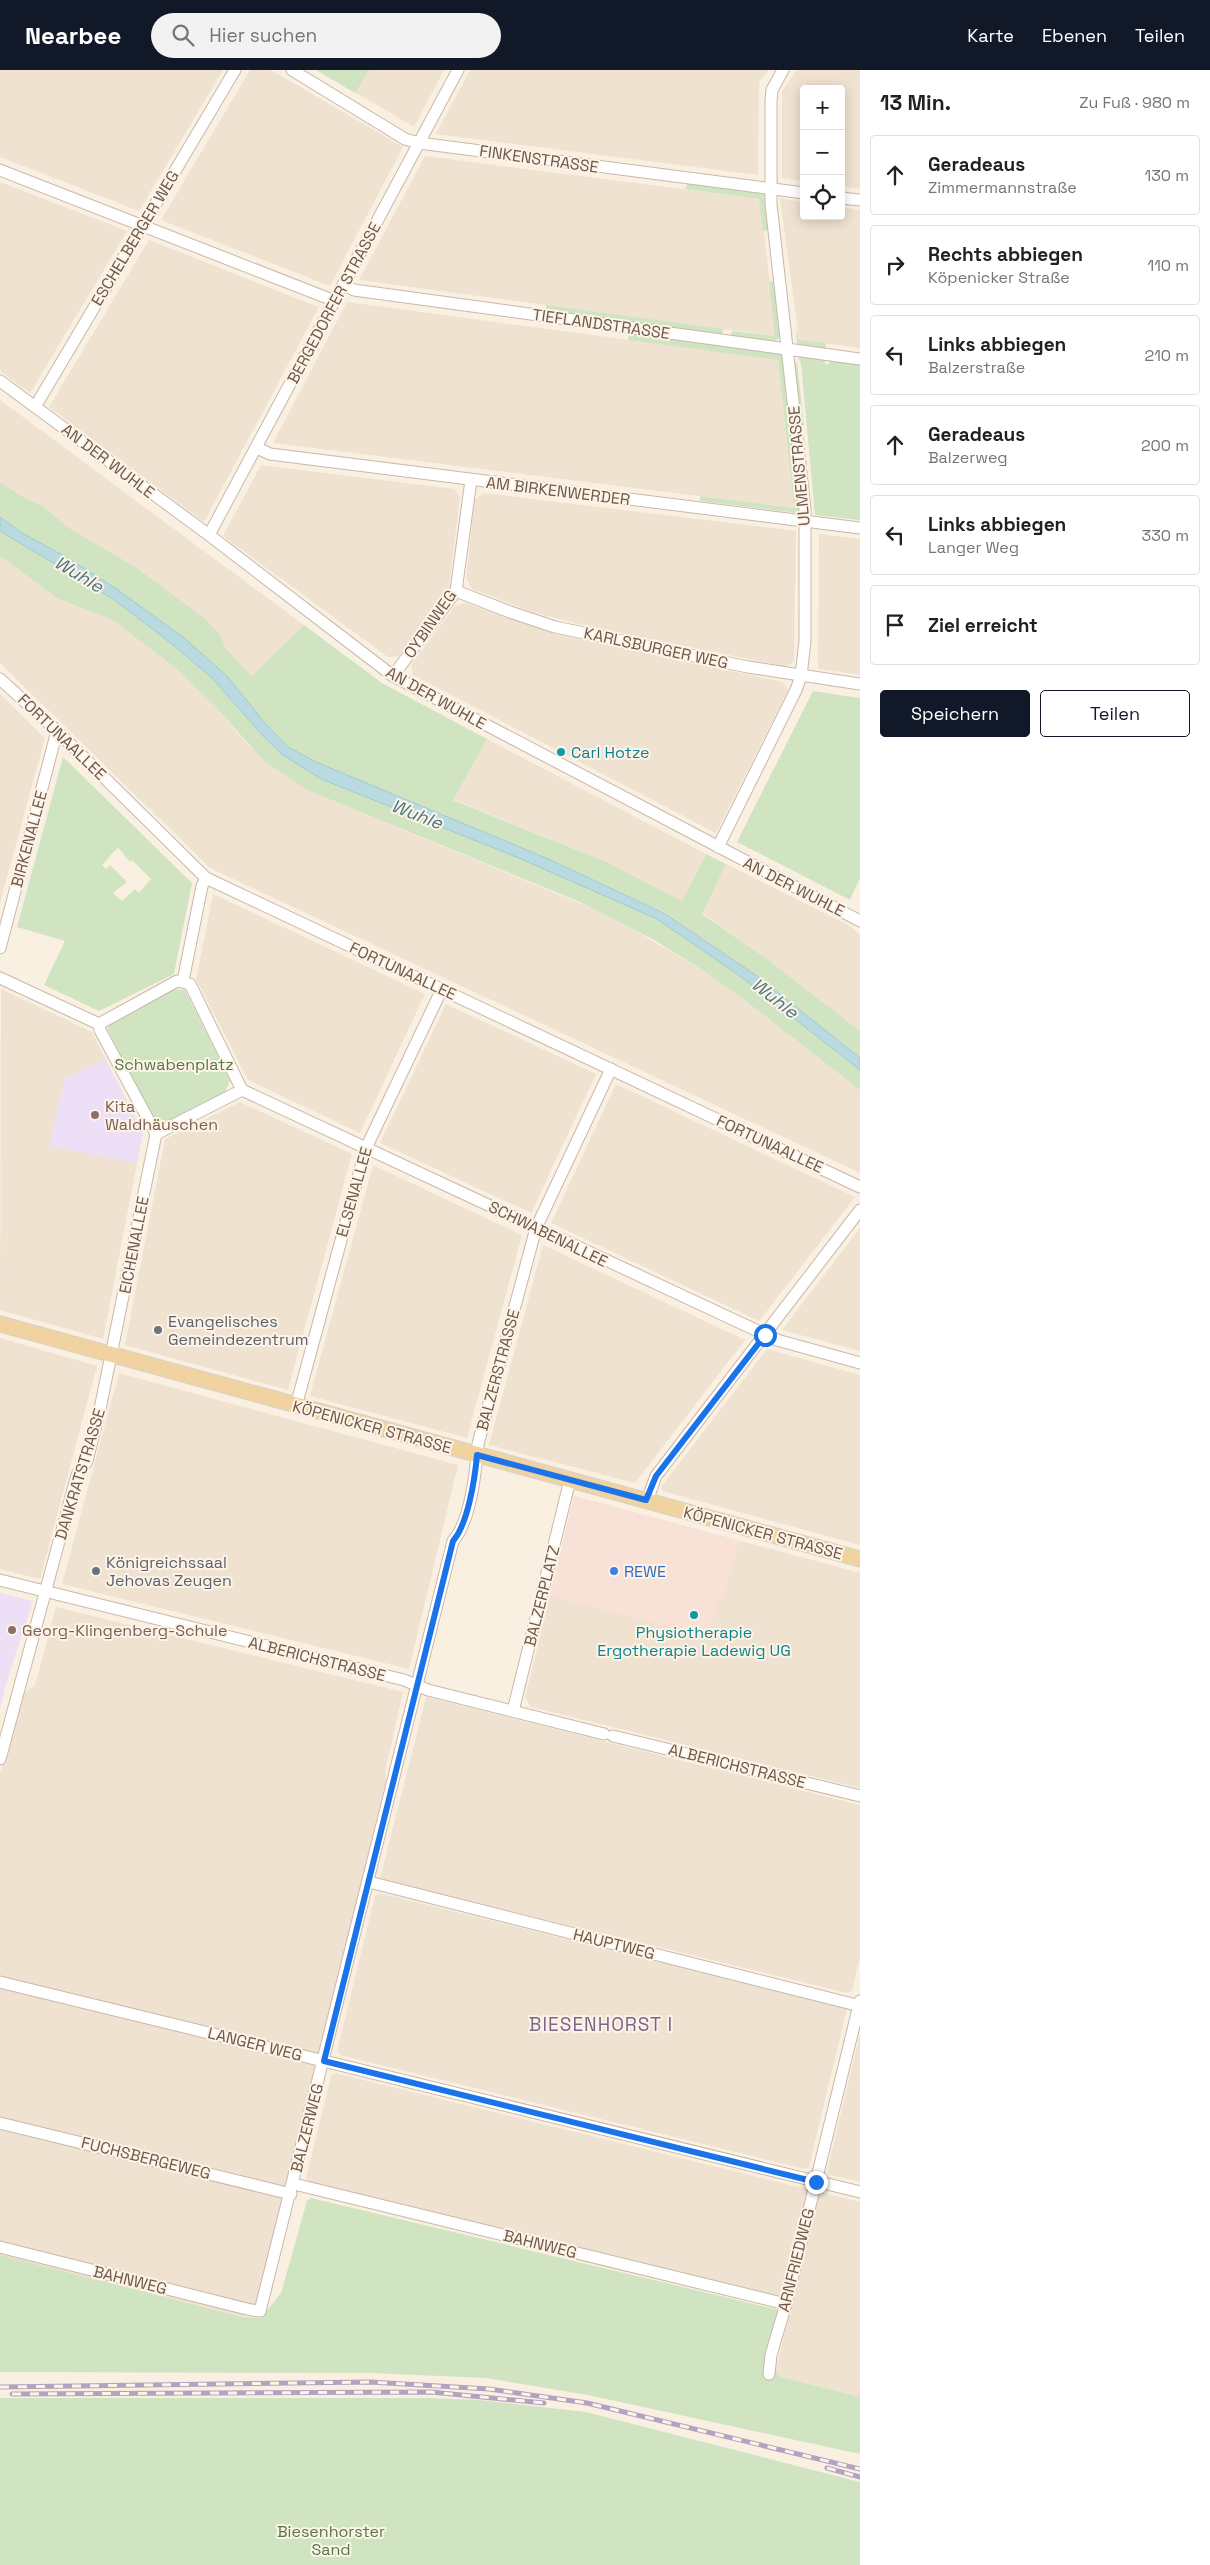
<!DOCTYPE html>
<html lang="de">
<meta charset="utf-8">
<style>
body{margin:0;font-family:"Space Grotesk",sans-serif;background:#f2f2f2;color:#202124}
.controls{position:absolute;right:15px;top:15px;display:grid;overflow:hidden;border-radius:5px;box-shadow:0 2px 12px #0003}
.controls button{width:45px;height:45px;display:grid;place-items:center;padding:0;border:0;border-bottom:1px solid #e0e0e0;background:#fff;color:#202124;font:25px sans-serif}
.stop{position:absolute;width:15px;height:15px;margin:-11px;border:4px solid #1a73e8;border-radius:50%;background:#fff}
.stop.end{background:#1a73e8;border-color:#fff;box-shadow:0 1px 5px #0008}
.list{margin:0;padding:0;list-style:none}
h2{display:flex;justify-content:space-between;align-items:center;height:65px;margin:0;padding:0 20px;font-size:21px}
h2 small{font-size:16px;font-weight:400;color:#757577}
.list li{display:grid;grid-template-columns:32px 1fr auto;gap:15px;align-items:center;box-sizing:border-box;height:80px;margin:0 10px 10px;padding:0 10px;border:1px solid #e0e0e0;border-radius:5px}
.list b{display:block;font-size:19px;white-space:nowrap}
.list p{margin:0;font-size:16px;white-space:nowrap;color:#757577}
.list em{font-size:16px;font-style:normal;color:#757577}
.actions{display:flex;gap:10px;padding:15px 20px}
.actions a{flex:1;padding:11px 0;border:1px solid #111827;border-radius:5px;text-align:center;font-size:18px;color:#111827}
.actions .main{background:#111827;color:#fff}
.icon{flex:none;width:28px;height:28px;fill:none;stroke:currentColor;stroke-width:2;stroke-linecap:round;stroke-linejoin:round}
.map{position:relative;flex:none;width:860px;height:2495px;overflow:hidden}
header{display:flex;align-items:center;gap:30px;box-sizing:border-box;height:70px;padding:0 25px;background:#111827;color:#fff}
header strong{font-size:24px}
nav{display:flex;gap:28px;margin-inline-start:auto;font-size:18px}
.search{width:350px;height:45px;background:#f2f2f2;display:flex;align-items:center;gap:12px;box-sizing:border-box;padding:0 18px;border-radius:28px;color:#757577;font-size:19px}
main{display:flex}
aside{flex:1;background:#fff}
.map>svg:first-child{display:block}
.residential{fill:#f0e2d1}
.commercial{fill:#f8e1d6}
.education{fill:#eddff5}
.green{fill:#d0e4c2;fill-rule:evenodd}
.water{fill:#b9dae0;stroke:#a0c9d0}
.lines{fill:none;stroke-linecap:round;stroke-linejoin:round}
.minor-casing{stroke:#c8b8aa;stroke-width:13}
.major-casing{stroke:#d6d0cd;stroke-width:17}
.minor{stroke:#fff;stroke-width:11}
.major{stroke:#f1d3a1;stroke-width:15}
.rail-casing{stroke:#b3a3c0;stroke-width:5}
.rail{stroke:#fdf4e7;stroke-width:3;stroke-dasharray:9;stroke-linecap:butt}
.route{stroke:#1a73e8;stroke-width:6}
.culture-dot{fill:#0f9aa8;stroke:#fdf4e7;stroke-width:2}
.education-dot{fill:#8d6e63;stroke:#fdf4e7;stroke-width:2}
.worship-dot{fill:#6b7280;stroke:#fdf4e7;stroke-width:2}
.shop-dot{fill:#3f7fe0;stroke:#fdf4e7;stroke-width:2}
.labels{text-anchor:middle;dominant-baseline:central;stroke-width:4;stroke-linejoin:round;paint-order:stroke}
.street-label{font-size:16px;fill:#6d584b;stroke:#fdf4e7}
.culture-label{font-size:16px;fill:#0d838f;stroke:#fdf4e7;text-anchor:start}
.park-label{font-size:16px;fill:#557848;stroke:#fdf4e7}
.education-label{font-size:16px;fill:#785e54;stroke:#fdf4e7;text-anchor:start}
.worship-label{font-size:16px;fill:#5b616d;stroke:#fdf4e7;text-anchor:start}
.shop-label{font-size:16px;fill:#366cbe;stroke:#fdf4e7;text-anchor:start}
.water-label{font-size:18px;font-style:italic;fill:#48757f;stroke:#fdf4e7}
.quarter-label{font-size:19px;letter-spacing:1px;fill:#7d648a;stroke:#fdf4e7}
</style>
<header>
<strong>Nearbee</strong>
<div class="search"><svg class="icon" aria-label="search" viewBox="0 0 24 24"><circle cx="10" cy="10" r="6"/><path d="M15 15l6 6"/></svg>Hier suchen</div>
<nav><a>Karte</a><a>Ebenen</a><a>Teilen</a></nav>
</header>
<main>
<div class="map">
<svg width="860" height="2495" viewBox="0 0 860 2495">
<rect width="100%" height="100%" fill="#f9f0e2"/>
<g class="residential">
<path d="M0 0H223L139 141 0 87Z"/>
<path d="M250 0H271L403 77 330 216 161 150Z"/>
<path d="M317 0H444L414 57Z"/>
<path d="M470 0H768L759 12 758 105 436 64Z"/>
<path d="M797 0H860V119L841 116V19H804V111L782 108V21Z"/>
<path d="M425 86 760 129 776 266 359 210Z"/>
<path d="M0 112 127 161 30 323 0 301Z"/>
<path d="M780 128 804 132V146H841V137L860 140V278L799 270Z"/>
<path d="M149 170 319 237 204 452 49 337Z"/>
<path d="M347 232 778 290 794 438 273 373Z"/>
<path d="M0 330 212 487 304 555 253 606 224 576 222 567 206 549 134 496 69 458 43 436 23 427 0 412Z"/>
<path d="M261 395 454 419 460 427 449 518 399 586 388 587 223 466Z"/>
<path d="M484 423 796 461 794 591 787 597 592 557 535 543 472 519 466 508 475 429Z"/>
<path d="M819 464 860 469V605L818 599Z"/>
<path d="M0 486 58 529 111 549 173 596 214 635 249 676 307 720 608 845 701 899 747 932 860 1020V1103L210 798 0 593Z"/>
<path d="M466 533 555 564 783 612 788 620 716 763 413 605 411 595 455 536Z"/>
<path d="M0 624 45 668 0 833Z"/>
<path d="M487 669 706 784 682 831 607 792 453 729Z"/>
<path d="M726 794 850 856 860 865V961L766 888 702 843Z"/>
<path d="M213 824 425 924 360 1063 248 1010 196 909Z"/>
<path d="M1 919 92 962 143 1063 103 1269 0 1240Z"/>
<path d="M446 934 596 1004 531 1143 380 1073Z"/>
<path d="M616 1014 855 1127 759 1251 551 1153Z"/>
<path d="M240 1032 352 1084 288 1320 125 1275 165 1069Z"/>
<path d="M373 1095 522 1165 467 1368 310 1326Z"/>
<path d="M860 1158V1281L782 1260Z"/>
<path d="M543 1175 745 1270 635 1413 489 1375Z"/>
<path d="M0 1268 97 1296 40 1509 0 1499Z"/>
<path d="M767 1279 860 1305V1475L662 1421 661 1417Z"/>
<path d="M119 1303 458 1395 409 1599 62 1514Z"/>
<path d="M574 1426 860 1503V1718L531 1637 525 1628Z"/>
<path d="M56 1537 403 1622 385 1702 386 1711 258 2234 243 2247 0 2185V1703L23 1624 35 1615Z"/>
<path d="M426 1627 860 1735V1886L852 1921 847 1923 380 1809Z"/>
<path d="M379 1823 847 1938 809 2097 805 2099 340 1985 337 1981 375 1826Z"/>
<path d="M860 1964V2112L830 2105 827 2101Z"/>
<path d="M335 2003 860 2132V2327L781 2307 776 2299 792 2232 311 2113 306 2108 331 2006Z"/>
</g>
<path class="commercial" d="M574 1426 739 1471 723 1530 719 1529 709 1567 550 1526Z"/>
<g class="education">
<path d="M105 989 143 1064 137 1093 49 1076 64 1009Z"/>
<path d="M0 1523 33 1531 4 1620H5L0 1639Z"/>
</g>
<g class="green">
<path d="M316 0H369L355 23Z"/>
<path d="M688 113 764 124 769 160 763 161 759 129 685 119Z"/>
<path d="M769 211 775 212 782 265C773 279 745 269 731 267L732 261 775 266Z"/>
<path d="M546 235 724 259 721 265 546 241Z"/>
<path d="M796 259 799 270 826 273V280L797 275Z"/>
<path d="M629 263 781 284 784 289 801 438 797 443 700 431V426L794 438 778 290 628 270Z"/>
<path d="M805 287 825 289V294H829L830 290 860 294V450L815 445 801 293 798 288Z"/>
<path d="M797 292 804 356H802L794 296Z"/>
<path d="M0 412 23 427 43 436 69 458 134 496 206 549 222 567 224 576 252 606 304 555 382 613 487 669 453 730 607 792 682 831 706 784 726 794 702 844 766 888 860 961V988L757 906 664 842 546 788 316 692 288 677 184 568 118 520 66 487 22 463 0 447Z"/>
<path d="M0 461 113 529 172 574 213 609 263 666 283 685 321 709 519 788 657 849 740 906 860 1000V1020L747 932 701 899 654 870 580 832 307 720 263 690 214 635 173 596 111 549 58 529 0 486Z"/>
<path d="M813 621 860 628V808L850 830 737 772Z"/>
<path d="M63 687 192 813 174 904 99 941 44 915 65 871 17 857ZM118 777 130 792 132 790 151 809 139 823 135 819 122 831 113 823 127 812 110 795 106 799 102 795Z"/>
<path d="M174 919 185 920 230 1010 225 1022 162 1054 152 1049 108 960 109 952Z"/>
<path d="M311 2128 779 2240 776 2300 781 2307 860 2327V2384L588 2325 486 2308 372 2303 0 2302V2185L243 2247 261 2248 281 2223 307 2131Z"/>
<path d="M0 2328H430L480 2330 586 2342 860 2412V2495H0Z"/>
</g>
<path class="water" d="M0 447 22 463 66 487 118 520 184 568 227 606 264 652 288 677 316 692 546 788 664 843 757 906 860 988V1000L740 906 657 849 519 788 321 709 283 685 263 666 213 609 172 574 113 529 0 461Z"/>
<g class="lines">
<defs>
<g id="minor">
<path d="M292 0 405 69 419 73 804 123"/>
<path d="M0 100 335 231"/>
<path d="M841 128 860 130"/>
<path d="M344 215 354 220 860 289"/>
<path d="M0 311 209 465 393 606 860 851"/>
<path d="M35 337 235 0"/>
<path d="M257 378 270 384 860 458"/>
<path d="M209 465 458 0"/>
<path d="M456 521 510 542 555 557 748 597 860 614"/>
<path d="M393 606 456 521 471 410"/>
<path d="M0 609 57 661 206 808 860 1117"/>
<path d="M718 777 796 620 801 606 805 571V439L771 134V31L772 20 783 0"/>
<path d="M0 878 57 661"/>
<path d="M0 908 99 954"/>
<path d="M177 911 190 914 242 1020 156 1064 100 960 99 954Z"/>
<path d="M183 911 202 816 206 808"/>
<path d="M242 1020 777 1270 860 1293"/>
<path d="M296 1336 366 1078 442 919"/>
<path d="M647 1431 656 1406 860 1140"/>
<path d="M0 1510 404 1610 428 1620 604 1664"/>
<path d="M513 1641 570 1410"/>
<path d="M613 1666 860 1726"/>
<path d="M0 1689 77 1405 87 1391 100 1339 156 1064"/>
<path d="M369 1812 860 1936"/>
<path d="M0 1912 860 2122"/>
<path d="M0 2053 291 2124"/>
<path d="M294 2114 786 2234"/>
<path d="M0 2177 251 2240 260 2241 453 1471C471 1451 476 1400 478 1374L536 1158 611 999"/>
<path d="M769 2304 771 2285 786 2234 860 1931"/>
</g>
<path id="major" d="M0 1254 860 1489"/>
</defs>
<use href="#minor" class="minor-casing"/>
<use href="#major" class="major-casing"/>
<use href="#minor" class="minor"/>
<use href="#major" class="major"/>
<defs>
<g id="rail">
<path d="M0 2317 370 2312 489 2319 587 2333 860 2399"/>
<path d="M12 2324 431 2322 544 2333"/>
<path d="M827 2398 860 2407"/>
</g>
</defs>
<use href="#rail" class="rail-casing"/>
<use href="#rail" class="rail"/>
</g>
<g class="lines">
<path class="route" d="M765 1265 656 1406 646 1430 477 1385C475 1408 468 1454 453 1471L324 1991 816 2112"/>
</g>
<g class="culture-dot">
<circle cx="561" cy="682" r="5"/>
<circle cx="694" cy="1545" r="5"/>
</g>
<g class="education-dot">
<circle cx="95" cy="1045" r="5"/>
<circle cx="12" cy="1560" r="5"/>
</g>
<g class="worship-dot">
<circle cx="158" cy="1260" r="5"/>
<circle cx="96" cy="1501" r="5"/>
</g>
<circle class="shop-dot" cx="614" cy="1501" r="5"/>
<g class="labels">
<g class="street-label">
<text transform="translate(539 89) rotate(8)">FINKENSTRASSE</text>
<text transform="translate(135 168) rotate(-59)">ESCHELBERGER WEG</text>
<text transform="translate(334 233) rotate(-62)">BERGEDORFER STRASSE</text>
<text transform="translate(601 254) rotate(8)">TIEFLANDSTRASSE</text>
<text transform="translate(108 391) rotate(37)">AN DER WUHLE</text>
<text transform="translate(799 396) rotate(-95)">ULMENSTRASSE</text>
<text transform="translate(558 421) rotate(7)">AM BIRKENWERDER</text>
<text transform="translate(430 554) rotate(-55)">OYBINWEG</text>
<text transform="translate(656 578) rotate(12)">KARLSBURGER WEG</text>
<text transform="translate(436 628) rotate(29)">AN DER WUHLE</text>
<text transform="translate(62 667) rotate(44)">FORTUNAALLEE</text>
<text transform="translate(29 769) rotate(-75)">BIRKENALLEE</text>
<text transform="translate(794 817) rotate(27)">AN DER WUHLE</text>
<text transform="translate(403 901) rotate(25)">FORTUNAALLEE</text>
<text transform="translate(770 1074) rotate(25)">FORTUNAALLEE</text>
<text transform="translate(354 1122) rotate(-74)">ELSENALLEE</text>
<text transform="translate(548 1164) rotate(26)">SCHWABENALLEE</text>
<text transform="translate(134 1175) rotate(-79)">EICHENALLEE</text>
<text transform="translate(498 1300) rotate(-75)">BALZERSTRASSE</text>
<text transform="translate(372 1357) rotate(15)">KÖPENICKER STRASSE</text>
<text transform="translate(80 1404) rotate(-73)">DANKRATSTRASSE</text>
<text transform="translate(763 1463) rotate(15)">KÖPENICKER STRASSE</text>
<text transform="translate(542 1526) rotate(-76)">BALZERPLATZ</text>
<text transform="translate(317 1589) rotate(14)">ALBERICHSTRASSE</text>
<text transform="translate(737 1696) rotate(14)">ALBERICHSTRASSE</text>
<text transform="translate(614 1874) rotate(14)">HAUPTWEG</text>
<text transform="translate(255 1974) rotate(14)">LANGER WEG</text>
<text transform="translate(307 2058) rotate(-76)">BALZERWEG</text>
<text transform="translate(146 2088) rotate(14)">FUCHSBERGEWEG</text>
<text transform="translate(540 2174) rotate(14)">BAHNWEG</text>
<text transform="translate(796 2190) rotate(-76)">ARNFRIEDWEG</text>
<text transform="translate(130 2210) rotate(14)">BAHNWEG</text>
</g>
<g class="culture-label">
<text x="571" y="682">Carl Hotze</text>
<text x="694" y="1562" text-anchor="middle">Physiotherapie<tspan x="694" dy="18">Ergotherapie Ladewig UG</tspan></text>
</g>
<g class="park-label">
<text x="174" y="994">Schwabenplatz</text>
<text x="331" y="2461">Biesenhorster<tspan x="331" dy="18">Sand</tspan></text>
</g>
<g class="education-label">
<text x="105" y="1036">Kita<tspan x="105" dy="18">Waldhäuschen</tspan></text>
<text x="22" y="1560">Georg-Klingenberg-Schule</text>
</g>
<g class="worship-label">
<text x="168" y="1251">Evangelisches<tspan x="168" dy="18">Gemeindezentrum</tspan></text>
<text x="106" y="1492">Königreichssaal<tspan x="106" dy="18">Jehovas Zeugen</tspan></text>
</g>
<g class="shop-label">
<text x="624" y="1501">REWE</text>
</g>
<g class="water-label">
<text transform="translate(79 504) rotate(31)">Wuhle</text>
<text transform="translate(417 744) rotate(21)">Wuhle</text>
<text transform="translate(775 928) rotate(38)">Wuhle</text>
</g>
<g class="quarter-label">
<text x="601" y="1954">BIESENHORST I</text>
</g>
</g>
</svg>
<div class="controls">
<button>+</button>
<button>−</button>
<button><svg class="icon" aria-label="locate" viewBox="0 0 24 24"><circle cx="12" cy="12" r="6"/><path d="M12 2v4M12 18v4M2 12h4M18 12h4"/></svg></button>
</div>
<div class="stop" style="left:765px;top:1265px"></div>
<div class="stop end" style="left:816px;top:2112px"></div>
</div>
<aside>
<h2>13 Min.<small>Zu Fuß · 980 m</small></h2>
<ul class="list">
<li><svg class="icon" aria-label="ahead" viewBox="0 0 24 24"><path d="M12 20V5M6 11l6-6 6 6"/></svg><div><b>Geradeaus</b><p>Zimmermannstraße</p></div><em>130 m</em></li>
<li><svg class="icon" aria-label="right" viewBox="0 0 24 24"><path d="M7 20v-9h11M14 6l5 5-5 5"/></svg><div><b>Rechts abbiegen</b><p>Köpenicker Straße</p></div><em>110 m</em></li>
<li><svg class="icon" aria-label="left" viewBox="0 0 24 24"><path d="M17 20v-9H6M10 6l-5 5 5 5"/></svg><div><b>Links abbiegen</b><p>Balzerstraße</p></div><em>210 m</em></li>
<li><svg class="icon" aria-label="ahead" viewBox="0 0 24 24"><path d="M12 20V5M6 11l6-6 6 6"/></svg><div><b>Geradeaus</b><p>Balzerweg</p></div><em>200 m</em></li>
<li><svg class="icon" aria-label="left" viewBox="0 0 24 24"><path d="M17 20v-9H6M10 6l-5 5 5 5"/></svg><div><b>Links abbiegen</b><p>Langer Weg</p></div><em>330 m</em></li>
<li><svg class="icon" aria-label="arrive" viewBox="0 0 24 24"><path d="M6 21V4h12l-3 4 3 4H6"/></svg><div><b>Ziel erreicht</b></div></li>
</ul>
<div class="actions"><a class="main">Speichern</a><a>Teilen</a></div>
</aside>
</main>
